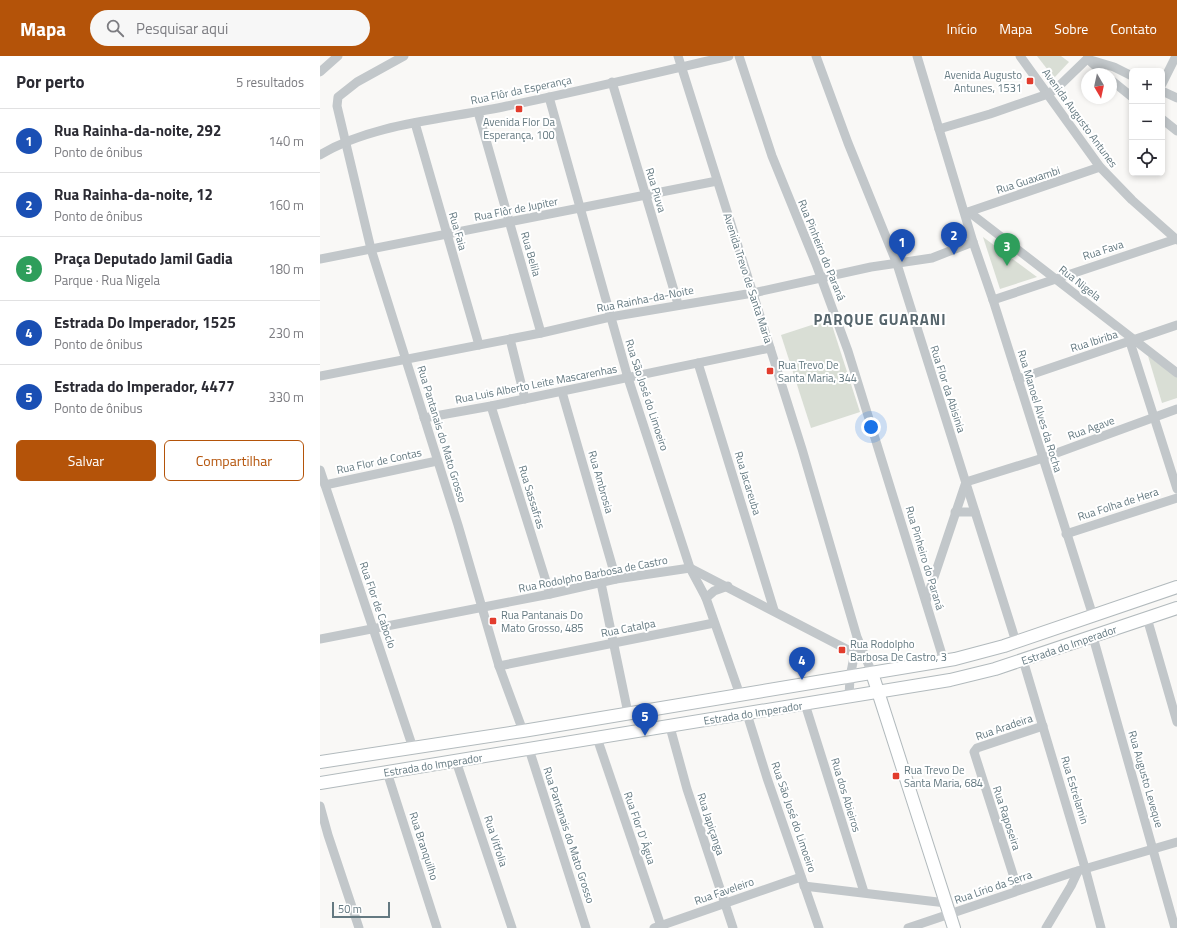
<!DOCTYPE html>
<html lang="pt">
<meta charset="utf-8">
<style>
body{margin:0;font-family:"Titillium Web",sans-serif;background:#f7f7f7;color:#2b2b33}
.controls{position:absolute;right:12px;top:12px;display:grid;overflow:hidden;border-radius:6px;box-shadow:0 2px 6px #0003}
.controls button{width:36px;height:36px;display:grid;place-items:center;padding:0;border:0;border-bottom:1px solid #e1e1e2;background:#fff;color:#2b2b33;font:20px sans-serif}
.compass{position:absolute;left:761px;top:12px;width:36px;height:36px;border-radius:50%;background:#fff;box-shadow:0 2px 6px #0003;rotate:171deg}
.scale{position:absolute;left:12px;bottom:10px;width:58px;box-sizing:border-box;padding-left:4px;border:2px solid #647981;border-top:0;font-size:11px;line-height:14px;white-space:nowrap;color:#647981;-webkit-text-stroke:3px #fff;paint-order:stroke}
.you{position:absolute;left:551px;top:371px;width:14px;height:14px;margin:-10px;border:3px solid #fff;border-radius:50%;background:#1a73e8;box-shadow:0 0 0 6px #1a73e833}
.badge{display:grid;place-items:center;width:26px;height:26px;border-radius:50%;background:#b45309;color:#fff;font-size:13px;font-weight:700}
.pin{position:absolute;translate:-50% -33px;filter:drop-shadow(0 1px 2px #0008)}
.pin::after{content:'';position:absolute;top:21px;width:14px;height:12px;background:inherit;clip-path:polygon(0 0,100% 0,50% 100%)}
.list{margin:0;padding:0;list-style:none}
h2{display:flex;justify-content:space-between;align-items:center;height:52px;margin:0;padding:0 16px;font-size:17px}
h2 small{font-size:13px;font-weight:400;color:#7c7c81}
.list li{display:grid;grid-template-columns:26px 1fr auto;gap:12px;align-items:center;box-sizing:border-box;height:64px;padding:0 16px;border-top:1px solid #e1e1e2}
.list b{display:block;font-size:15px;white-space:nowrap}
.list p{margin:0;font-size:13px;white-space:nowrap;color:#7c7c81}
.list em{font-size:13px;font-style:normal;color:#7c7c81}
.actions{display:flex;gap:8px;padding:12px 16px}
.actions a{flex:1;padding:9px 0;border:1px solid #b45309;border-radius:6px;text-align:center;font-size:14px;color:#b45309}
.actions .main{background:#b45309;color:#fff}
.icon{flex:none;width:22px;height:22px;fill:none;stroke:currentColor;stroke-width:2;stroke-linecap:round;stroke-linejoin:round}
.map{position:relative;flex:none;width:857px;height:872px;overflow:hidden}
header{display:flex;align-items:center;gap:24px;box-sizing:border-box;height:56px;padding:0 20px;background:#b45309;color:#fff}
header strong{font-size:19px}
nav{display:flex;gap:22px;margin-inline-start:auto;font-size:14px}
.search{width:280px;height:36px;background:#f7f7f7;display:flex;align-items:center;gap:10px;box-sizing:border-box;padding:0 14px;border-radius:22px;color:#7c7c81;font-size:15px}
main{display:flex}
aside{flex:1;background:#fff}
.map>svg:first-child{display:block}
.green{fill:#d9ded5}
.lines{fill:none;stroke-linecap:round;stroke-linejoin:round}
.secondary-casing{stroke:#b2babd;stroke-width:14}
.street{stroke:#c2c7ca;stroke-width:9}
.secondary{stroke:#fff;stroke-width:12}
.poi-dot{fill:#e23c2d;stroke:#fff;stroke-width:1.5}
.labels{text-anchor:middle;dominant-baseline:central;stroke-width:4;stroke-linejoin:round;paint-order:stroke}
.poi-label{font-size:11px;fill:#647981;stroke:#fff;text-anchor:start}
.street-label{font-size:11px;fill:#647981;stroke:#fff}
.district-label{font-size:15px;font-weight:bold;letter-spacing:1px;fill:#56656c;stroke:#fff}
</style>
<header>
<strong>Mapa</strong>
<div class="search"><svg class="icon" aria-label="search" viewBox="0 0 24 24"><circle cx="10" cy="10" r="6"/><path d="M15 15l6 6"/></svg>Pesquisar aqui</div>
<nav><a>Início</a><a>Mapa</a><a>Sobre</a><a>Contato</a></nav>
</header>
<main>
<aside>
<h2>Por perto<small>5 resultados</small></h2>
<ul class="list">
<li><span class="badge" style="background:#1a4fb4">1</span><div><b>Rua Rainha-da-noite, 292</b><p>Ponto de ônibus</p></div><em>140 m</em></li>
<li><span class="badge" style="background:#1a4fb4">2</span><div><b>Rua Rainha-da-noite, 12</b><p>Ponto de ônibus</p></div><em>160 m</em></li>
<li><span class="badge" style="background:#2e9e5b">3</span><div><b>Praça Deputado Jamil Gadia</b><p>Parque · Rua Nigela</p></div><em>180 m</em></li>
<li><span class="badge" style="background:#1a4fb4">4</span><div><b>Estrada Do Imperador, 1525</b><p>Ponto de ônibus</p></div><em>230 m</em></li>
<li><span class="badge" style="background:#1a4fb4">5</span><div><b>Estrada do Imperador, 4477</b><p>Ponto de ônibus</p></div><em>330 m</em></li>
</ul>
<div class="actions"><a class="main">Salvar</a><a>Compartilhar</a></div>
</aside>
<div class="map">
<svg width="857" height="872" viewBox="0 0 857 872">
<rect width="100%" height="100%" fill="#f9f8f6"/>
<g class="green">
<path d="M717 0H741L749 6 734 22Z"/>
<path d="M663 181 717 221 680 233Z"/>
<path d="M510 263 540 356 491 372 461 279Z"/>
<path d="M828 300 857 321V342L842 347Z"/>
</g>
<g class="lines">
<defs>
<g id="secondary">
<path d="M552 617 634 872"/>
<path d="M0 706 203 675 635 603 684 590 857 531"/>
<path d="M0 727 630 624 675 613 857 552"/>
</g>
</defs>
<use href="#secondary" class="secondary-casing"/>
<g class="street">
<path d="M84 0 37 26 18 41 17 50 51 193 138 469 179 610 203 675"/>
<path d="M358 0 482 393 537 581 552 617"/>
<path d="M419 0 452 100 496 208 528 295 624 605"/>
<path d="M496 0 528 87 577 208 696 586"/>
<path d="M597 0 653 186 673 244 773 560"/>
<path d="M700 0 780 111 812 144 857 184"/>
<path d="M767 3 794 11 812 20"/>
<path d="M770 5 784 18"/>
<path d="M0 16 18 0"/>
<path d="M791 24 812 41"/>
<path d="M292 26 358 248"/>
<path d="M842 28 856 0"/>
<path d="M842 35 857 42"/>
<path d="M229 41 308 322 370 512 386 542 420 639"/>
<path d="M158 56 221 277"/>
<path d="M842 63 857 75"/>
<path d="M95 67 159 289"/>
<path d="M619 73 670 58 728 38 737 32 767 3"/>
<path d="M0 99C52 67 128 63 187 50 261 35 335 17 409 0"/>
<path d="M649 156 857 317"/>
<path d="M645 157 780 111"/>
<path d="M0 203 397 125"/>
<path d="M673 244 856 183"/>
<path d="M190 283 205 343"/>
<path d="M810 286 857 433"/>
<path d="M378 307 454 554"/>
<path d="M0 320 221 277 290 261 433 237 551 211 612 202 653 186"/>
<path d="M698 323 857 269"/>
<path d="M242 336 296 523"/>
<path d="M171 350 230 538"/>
<path d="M104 362 171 350 450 292"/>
<path d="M0 414 93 692"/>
<path d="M5 429 117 405"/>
<path d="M635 456H655"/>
<path d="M746 478 857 442"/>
<path d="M281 527 308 657"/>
<path d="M386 542 394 535 408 530"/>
<path d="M606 545 646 426 723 402 857 353"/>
<path d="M827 562 857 666"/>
<path d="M773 581 855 872"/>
<path d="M0 583 230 538 296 523 370 512 534 597"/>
<path d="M703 604 765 812 781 872"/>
<path d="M179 610 394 567"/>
<path d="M529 641 530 621 536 591"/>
<path d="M485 648 544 836"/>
<path d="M427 658 447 722 499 872"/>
<path d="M350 671 367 733 413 872"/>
<path d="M277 682 341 870"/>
<path d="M209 693 266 872"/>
<path d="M136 705 192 872"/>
<path d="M67 716 117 872"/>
<path d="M0 750 8 779 39 872"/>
<path d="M484 830 626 847"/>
<path d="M698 834 654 696 657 692 723 670"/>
<path d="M334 872 481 821"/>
<path d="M588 872 754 816 857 786"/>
<path d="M726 872 751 830 758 815"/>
</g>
<use href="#secondary" class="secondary"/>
</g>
<g class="poi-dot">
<rect x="706" y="21" width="8" height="8" rx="2"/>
<rect x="195" y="49" width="8" height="8" rx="2"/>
<rect x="446" y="311" width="8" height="8" rx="2"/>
<rect x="169" y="561" width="8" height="8" rx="2"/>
<rect x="518" y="590" width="8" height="8" rx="2"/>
<rect x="572" y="716" width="8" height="8" rx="2"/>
</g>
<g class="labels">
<g class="poi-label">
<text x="702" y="19" text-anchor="end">Avenida Augusto<tspan x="702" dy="13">Antunes, 1531</tspan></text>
<text x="199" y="66" text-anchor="middle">Avenida Flor Da<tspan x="199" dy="13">Esperança, 100</tspan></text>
<text x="458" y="309">Rua Trevo De<tspan x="458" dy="13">Santa Maria, 344</tspan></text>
<text x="181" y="559">Rua Pantanais Do<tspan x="181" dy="13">Mato Grosso, 485</tspan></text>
<text x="530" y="588">Rua Rodolpho<tspan x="530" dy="13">Barbosa De Castro, 3</tspan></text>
<text x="584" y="714">Rua Trevo De<tspan x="584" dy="13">Santa Maria, 684</tspan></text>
</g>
<g class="street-label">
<text transform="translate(201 34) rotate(-12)">Rua Flôr da Esperança</text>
<text transform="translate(760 62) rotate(54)">Avenida Augusto Antunes</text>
<text transform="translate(708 124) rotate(-18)">Rua Guaxambi</text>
<text transform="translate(336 134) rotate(73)">Rua Piuva</text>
<text transform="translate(196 153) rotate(-11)">Rua Flôr de Jupiter</text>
<text transform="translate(138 175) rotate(74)">Rua Faia</text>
<text transform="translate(502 194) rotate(68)">Rua Pinheiro do Paraná</text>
<text transform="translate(783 194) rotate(-18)">Rua Fava</text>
<text transform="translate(211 198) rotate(74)">Rua Belila</text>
<text transform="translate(428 222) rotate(72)">Avenida Trevo de Santa Maria</text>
<text transform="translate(760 227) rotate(38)">Rua Nigela</text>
<text transform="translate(325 243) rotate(-11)">Rua Rainha-da-Noite</text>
<text transform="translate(774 285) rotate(-18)">Rua Ibiriba</text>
<text transform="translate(216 328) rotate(-11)">Rua Luis Alberto Leite Mascarenhas</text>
<text transform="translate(628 333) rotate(72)">Rua Flor da Abisinia</text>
<text transform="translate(327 339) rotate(72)">Rua São José do Limoeiro</text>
<text transform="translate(720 355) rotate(73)">Rua Manoel Alves da Rocha</text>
<text transform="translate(771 372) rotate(-20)">Rua Agave</text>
<text transform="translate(122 378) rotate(73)">Rua Pantanais do Mato Grosso</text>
<text transform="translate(59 405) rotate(-12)">Rua Flor de Contas</text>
<text transform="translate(281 426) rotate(74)">Rua Ambrosia</text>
<text transform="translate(428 427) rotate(73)">Rua Jacareuba</text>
<text transform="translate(212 441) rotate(73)">Rua Sassafras</text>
<text transform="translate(798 448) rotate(-18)">Rua Folha de Hera</text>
<text transform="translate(605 502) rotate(73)">Rua Pinheiro do Paraná</text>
<text transform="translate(273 518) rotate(-11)">Rua Rodolpho Barbosa de Castro</text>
<text transform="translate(58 549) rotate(71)">Rua Flor de Caboclo</text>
<text transform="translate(308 572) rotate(-11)">Rua Catalpa</text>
<text transform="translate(749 589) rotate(-19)">Estrada do Imperador</text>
<text transform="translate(433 657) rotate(-9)">Estrada do Imperador</text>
<text transform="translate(684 671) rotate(-19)">Rua Aradeira</text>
<text transform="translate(113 709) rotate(-9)">Estrada do Imperador</text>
<text transform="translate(826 723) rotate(74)">Rua Augusto Leveque</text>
<text transform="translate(755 734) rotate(73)">Rua Estrelamin</text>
<text transform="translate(526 739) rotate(73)">Rua dos Abieiros</text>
<text transform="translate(474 761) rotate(71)">Rua São José do Limoeiro</text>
<text transform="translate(687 762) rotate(72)">Rua Raposeira</text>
<text transform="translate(391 768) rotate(72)">Rua Japiçanga</text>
<text transform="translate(320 772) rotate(71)">Rua Flor D' Água</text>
<text transform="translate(249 779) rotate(72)">Rua Pantanais do Mato Grosso</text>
<text transform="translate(176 785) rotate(72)">Rua Vitfolia</text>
<text transform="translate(104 790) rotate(72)">Rua Branquilho</text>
<text transform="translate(673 831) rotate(-19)">Rua Lírio da Serra</text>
<text transform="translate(404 835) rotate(-19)">Rua Faveleiro</text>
</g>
<g class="district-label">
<text x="560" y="263">PARQUE GUARANI</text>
</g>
</g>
</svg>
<div class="controls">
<button>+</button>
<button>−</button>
<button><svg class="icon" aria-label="locate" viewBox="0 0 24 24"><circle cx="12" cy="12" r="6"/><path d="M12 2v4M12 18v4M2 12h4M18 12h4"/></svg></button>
</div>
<svg class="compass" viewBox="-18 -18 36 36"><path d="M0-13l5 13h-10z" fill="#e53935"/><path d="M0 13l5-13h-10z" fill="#7c7c81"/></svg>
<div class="scale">50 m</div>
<div class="you"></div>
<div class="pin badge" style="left:582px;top:206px;background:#1a4fb4">1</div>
<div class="pin badge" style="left:634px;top:199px;background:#1a4fb4">2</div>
<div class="pin badge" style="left:687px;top:210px;background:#2e9e5b">3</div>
<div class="pin badge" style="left:482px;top:624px;background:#1a4fb4">4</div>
<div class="pin badge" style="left:325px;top:680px;background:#1a4fb4">5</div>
</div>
</main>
